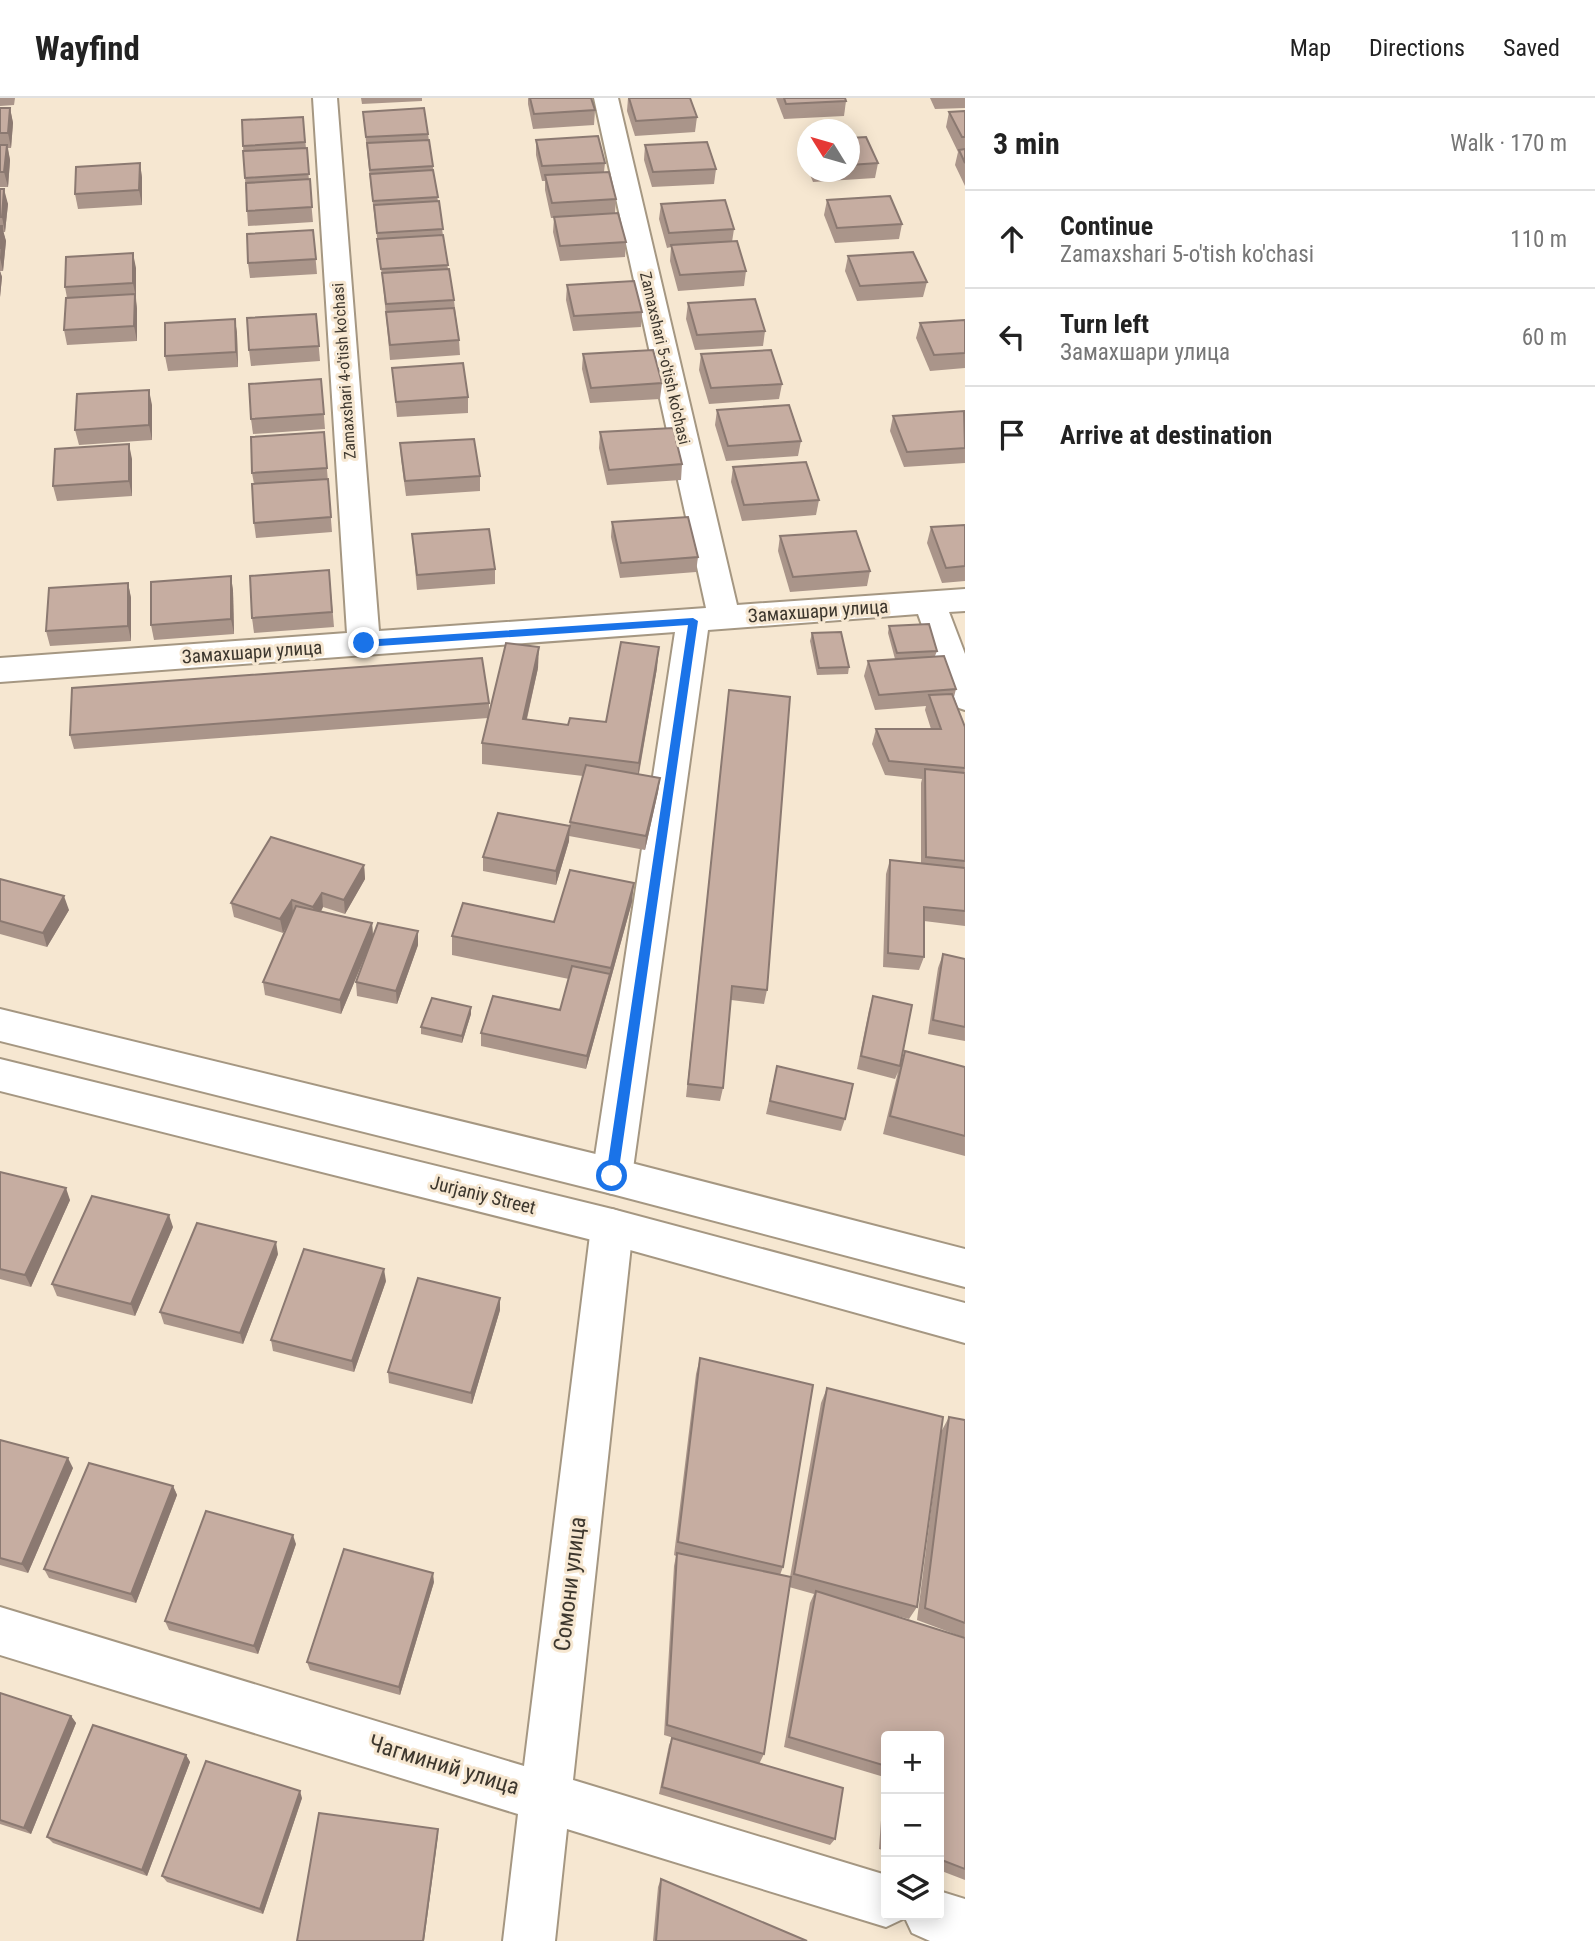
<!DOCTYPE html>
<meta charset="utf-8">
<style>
body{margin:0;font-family:"Roboto Condensed",sans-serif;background:#f2f2f2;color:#222}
.controls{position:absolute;right:21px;bottom:21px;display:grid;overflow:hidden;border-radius:7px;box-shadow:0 4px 18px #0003}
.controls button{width:63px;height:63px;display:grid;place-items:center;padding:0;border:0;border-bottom:2px solid #e0e0e0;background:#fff;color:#222;font:35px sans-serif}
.compass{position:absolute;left:797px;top:21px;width:63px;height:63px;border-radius:50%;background:#fff;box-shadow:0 4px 18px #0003;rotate:307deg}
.stop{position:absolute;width:21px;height:21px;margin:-16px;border:5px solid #1a73e8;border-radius:50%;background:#fff}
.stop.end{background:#1a73e8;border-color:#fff;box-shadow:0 2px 7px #0008}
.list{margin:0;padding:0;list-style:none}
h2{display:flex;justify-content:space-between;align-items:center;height:91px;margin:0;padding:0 28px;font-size:30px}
h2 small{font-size:23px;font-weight:400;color:#767676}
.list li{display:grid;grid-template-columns:46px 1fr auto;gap:21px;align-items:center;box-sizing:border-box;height:98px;padding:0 28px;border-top:2px solid #e0e0e0}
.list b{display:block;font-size:26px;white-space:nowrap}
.list p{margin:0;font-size:23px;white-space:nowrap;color:#767676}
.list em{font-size:23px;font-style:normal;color:#767676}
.icon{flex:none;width:38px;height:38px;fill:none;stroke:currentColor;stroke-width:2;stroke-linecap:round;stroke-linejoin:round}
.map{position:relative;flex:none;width:965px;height:1843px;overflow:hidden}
header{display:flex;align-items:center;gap:42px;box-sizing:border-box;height:98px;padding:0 35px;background:#fff;border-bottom:2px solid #e0e0e0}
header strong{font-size:33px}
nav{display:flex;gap:38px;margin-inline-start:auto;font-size:24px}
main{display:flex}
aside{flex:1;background:#fff}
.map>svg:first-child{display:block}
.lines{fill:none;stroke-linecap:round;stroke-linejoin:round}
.minor-casing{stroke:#a59782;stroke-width:4}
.major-casing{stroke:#a59782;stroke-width:4}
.minor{fill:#fff;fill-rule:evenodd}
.major{fill:#fff;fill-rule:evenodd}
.wall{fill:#aa958a}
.shaded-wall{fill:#8b7971}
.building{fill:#c6ada1;stroke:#8b7971;stroke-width:2}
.route{fill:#1a73e8}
.labels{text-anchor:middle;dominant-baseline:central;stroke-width:6;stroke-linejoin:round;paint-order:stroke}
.far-street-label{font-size:16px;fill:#3d372e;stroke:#f6e7d1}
.street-label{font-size:19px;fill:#3d372e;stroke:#f6e7d1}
.near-street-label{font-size:23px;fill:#3d372e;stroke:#f6e7d1}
</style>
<header>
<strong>Wayfind</strong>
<nav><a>Map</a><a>Directions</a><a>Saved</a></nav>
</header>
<main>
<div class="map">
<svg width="965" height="1843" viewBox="0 0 965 1843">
<rect width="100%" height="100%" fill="#f6e7d1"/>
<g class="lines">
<defs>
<g id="minor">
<path d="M313 0H337L379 533 706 510 594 0H618L737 507 965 491V513L949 514 965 556V612L953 608 948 600 918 516 708 532 632 1078 626 1091 612 1096 598 1091 592 1078 675 534 0 584V560L347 535Z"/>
<path d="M612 1111 627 1116 633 1129 573 1682 886 1777V1817H939V1793L965 1801V1843H930L912 1835 905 1820 886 1829 567 1731 555 1843H503L518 1716 0 1557V1509L524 1668 591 1129 597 1116Z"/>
</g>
<g id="major">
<path d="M0 911 612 1060 965 1151V1189L612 1096 0 943Z"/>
<path d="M0 961 612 1111 965 1205V1245L612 1147 0 993Z"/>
</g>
</defs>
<use href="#minor" class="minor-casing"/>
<use href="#major" class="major-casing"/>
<use href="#minor" class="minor"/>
<use href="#major" class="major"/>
</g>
<g class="wall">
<path d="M0 0H15L14 7 0 8Z"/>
<path d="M361 0H422V3L362 6Z"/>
<path d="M528 0H591L595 12 594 27 533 31 528 6Z"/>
<path d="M628 0H690L697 19 695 34 635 38 627 13Z"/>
<path d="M776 0H845L846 3 844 18 784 21Z"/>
<path d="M930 0H965V10L935 11Z"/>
<path d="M0 10H10L13 25 11 50H8L10 62 8 89H0Z"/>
<path d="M965 13V88L955 67 958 54 946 29 949 14Z"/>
<path d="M363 14 428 36 448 171 454 202 455 211 459 242 460 257 390 262 383 186 371 91Z"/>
<path d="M303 19 313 124 248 128 243 48Z"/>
<path d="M850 40 878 65 875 80 813 84 809 74H850Z"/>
<path d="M536 42 605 65 604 74 616 101 615 115 626 144 625 159 560 163 553 134 554 120H551L545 92V83H542L536 57Z"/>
<path d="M808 42V69L803 58 805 43Z"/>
<path d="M645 47 716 71 714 86 652 89 644 62Z"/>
<path d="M140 65 142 80V107L78 111 75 96Z"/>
<path d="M0 91 8 106 5 134H3L6 143 3 173H0L2 179 0 199Z"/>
<path d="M827 102 902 126 899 141 835 145 824 117Z"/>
<path d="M661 106 734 131 732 144 746 173 744 188 678 193 670 163 671 149 667 150 659 121Z"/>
<path d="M313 132 317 176 250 180 248 165Z"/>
<path d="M848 158 927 184 923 199 857 203 845 173Z"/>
<path d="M136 170V200L137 211V243L67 247 64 232 67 200 65 189Z"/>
<path d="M567 187 642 214 641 229 573 233 566 202Z"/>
<path d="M688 205 765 233 763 248 695 252 686 221Z"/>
<path d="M316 216 320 263 251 268 249 252Z"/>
<path d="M235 221 237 236 238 269 168 273 165 258Z"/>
<path d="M965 222V270L930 273 916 240 920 225Z"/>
<path d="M583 256 662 285 660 301 590 305 582 271Z"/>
<path d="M701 256 782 286 779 301 709 306 699 272Z"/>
<path d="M392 270 468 299V315L397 319Z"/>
<path d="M321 281 325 331 253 336 251 321Z"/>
<path d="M152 307V342L79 347 75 332Z"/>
<path d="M717 312 801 343 798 358 726 363 715 327Z"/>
<path d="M965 314V365L904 369 890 333 893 318Z"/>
<path d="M324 334 332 434 256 440 254 425V386L252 375Z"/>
<path d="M600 334 682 366 681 382 607 387 599 350Z"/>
<path d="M400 345 480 378V393L406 398 401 361Z"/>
<path d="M132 361V398L57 403 53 388Z"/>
<path d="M733 369 819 402 816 417 742 423 731 384Z"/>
<path d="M612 424 698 459 696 474 620 480 611 439Z"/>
<path d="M965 427V483L942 485 927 445 931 429Z"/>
<path d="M412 436 495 471V486L417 492Z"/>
<path d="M780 438 870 473 867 488 790 494 778 453Z"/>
<path d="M329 472 334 529 254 535 252 520Z"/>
<path d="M231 478 233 493 234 536 154 542 151 527Z"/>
<path d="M128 485 131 500V543L50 548 46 533Z"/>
<path d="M889 528 937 553 935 558 956 591 954 599 965 629V828L924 823V859L919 872 883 869 886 776 890 762 921 765V685L922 681 885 677 872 646 876 631H931L925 612 926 608 875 612 864 578 868 563 895 561 888 535Z"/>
<path d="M812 535 849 569 848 576 817 577 810 543Z"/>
<path d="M538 570 527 621 568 627 606 624 657 570 639 676 660 680 658 694 645 752 569 738V743L556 787 483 773V759L569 728 583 678 482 666V645L488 620 74 651 70 637 489 605V616Z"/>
<path d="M729 592 767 892 764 906 731 902 723 990 720 1003 686 999Z"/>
<path d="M364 767 365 781 345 816 323 809 321 814 372 825 373 838 418 833V847L397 906 357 898 356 884 366 856 341 916 265 897 263 884 290 822 283 835 234 819 231 805Z"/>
<path d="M0 781 69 812 47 849 0 836Z"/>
<path d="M632 804 586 971 481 948V935L560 912 569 881 452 857V838L554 824Z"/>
<path d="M943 856 965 861V943L928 936 938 870Z"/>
<path d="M873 898 900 966 905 953 965 969V1058L883 1036 898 974 895 981 857 971 869 912Z"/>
<path d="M471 916 462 945 421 936V929Z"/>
<path d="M777 968 845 1021 841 1033 766 1016Z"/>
<path d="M0 1074 70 1102 31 1189 0 1181Z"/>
<path d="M173 1129 135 1218 57 1198 52 1186Z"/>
<path d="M278 1156 243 1246 164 1226 160 1214Z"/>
<path d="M386 1183 354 1274 273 1253 271 1242Z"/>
<path d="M500 1212 472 1306 389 1285 388 1274Z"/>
<path d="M700 1260 783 1469 780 1477 790 1479 821 1305 827 1290 917 1509 909 1521 886 1515 965 1540V1782L939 1772V1638H886V1753L879 1751 884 1679 784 1649 810 1505 814 1496 789 1489 764 1656 759 1666 835 1741 830 1747 659 1696 669 1647 672 1640 745 1662 664 1637 674 1468 676 1458 674 1457 696 1276Z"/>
<path d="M949 1319 965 1322V1540L917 1522 941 1334Z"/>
<path d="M0 1342 73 1370 28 1475 0 1467Z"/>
<path d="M173 1388 177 1397 136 1505 49 1480 44 1471Z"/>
<path d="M296 1446 258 1556 169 1532 165 1523Z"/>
<path d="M434 1484 400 1597 310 1572 307 1564Z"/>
<path d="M0 1595 71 1618 76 1625 31 1736 0 1726Z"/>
<path d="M186 1657 190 1664 147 1778 53 1745 47 1739Z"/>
<path d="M302 1700 263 1816 167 1784 162 1778Z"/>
<path d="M661 1781 807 1843H653L658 1789Z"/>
</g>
<g class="shaded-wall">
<path d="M10 10 13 25 11 50 8 35Z"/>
<path d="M7 47 10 62 8 89 4 74Z"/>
<path d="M140 65 142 80V107L139 92Z"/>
<path d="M4 91 8 106 5 134 2 119Z"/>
<path d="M2 128 6 143 3 173 0 160Z"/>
<path d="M133 155 136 170V200L133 185Z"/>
<path d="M0 173 2 179 0 199Z"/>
<path d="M135 196 137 211V243L134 228Z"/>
<path d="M235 221 237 236 238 269 236 254Z"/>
<path d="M149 292 152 307V342L149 327Z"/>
<path d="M129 346 132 361V398L129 383Z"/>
<path d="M231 478 233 493 234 536 231 521Z"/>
<path d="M128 485 131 500V543L128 528Z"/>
<path d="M539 549 538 570 522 641 523 621Z"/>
<path d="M659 549 657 570 637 685 639 665Z"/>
<path d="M660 680 658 694 645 752 646 738Z"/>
<path d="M570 728 569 743 556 787V773Z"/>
<path d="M364 767 365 781 345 816 344 802Z"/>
<path d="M634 785 632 804 586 971 587 958Z"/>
<path d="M322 795 323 809 315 823 313 809Z"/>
<path d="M64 798 69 812 47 849 43 835Z"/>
<path d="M292 802 293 816 283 835 280 821Z"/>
<path d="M372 825 373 839 341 916 340 902Z"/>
<path d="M418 833V847L397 906 396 893Z"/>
<path d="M471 909V916L462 945V938Z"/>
<path d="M66 1090 70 1102 31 1189 25 1177Z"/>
<path d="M169 1117 173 1129 135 1218 131 1206Z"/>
<path d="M276 1144 278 1156 243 1246 240 1235Z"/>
<path d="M384 1171 386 1183 354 1274 352 1263Z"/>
<path d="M500 1200V1212L472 1306 471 1295Z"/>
<path d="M68 1360 73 1370 28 1475 22 1466Z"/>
<path d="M173 1388 177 1397 136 1505 131 1496Z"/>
<path d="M293 1437 296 1446 258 1556 254 1548Z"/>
<path d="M433 1475 434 1484 400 1597 399 1589Z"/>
<path d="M71 1618 76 1625 31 1736 24 1730Z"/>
<path d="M186 1657 190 1664 147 1778 142 1772Z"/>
<path d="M300 1693 302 1700 263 1816 260 1811Z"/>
<path d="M438 1731V1737L424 1843H423Z"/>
</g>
<g class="building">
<path d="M530 0H591L595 12 534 16Z"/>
<path d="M629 0H690L697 19 636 23Z"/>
<path d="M784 0H845L846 3 786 6Z"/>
<path d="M0 10H10L8 35H0Z"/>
<path d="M424 10 428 36 366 39 363 14Z"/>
<path d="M965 13V39H962L949 14Z"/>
<path d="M303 19 305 44 243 48 242 22Z"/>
<path d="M598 38 605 65 542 68 536 42Z"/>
<path d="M866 39 878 65 850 67V40Z"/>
<path d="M429 42 433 68 370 72 367 45Z"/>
<path d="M707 44 716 71 653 74 645 47Z"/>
<path d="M0 47H7L4 74H0Z"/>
<path d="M307 50 309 76 245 80 243 53Z"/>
<path d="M965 51V65L959 52Z"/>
<path d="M140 65 139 92 75 96 76 69Z"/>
<path d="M433 72 438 99 373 103 370 76Z"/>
<path d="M609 74 616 101 552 105 545 77Z"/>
<path d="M310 81 312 109 247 113 246 85Z"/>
<path d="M0 91H4L2 119H0Z"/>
<path d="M890 98 902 126 837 130 827 102Z"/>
<path d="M725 102 734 131 669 135 661 106Z"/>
<path d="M439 103 443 131 377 135 374 107Z"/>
<path d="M618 115 626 144 560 148 554 119Z"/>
<path d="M0 128H2L0 151Z"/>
<path d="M313 132 316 161 248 165 247 136Z"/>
<path d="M443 137 448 167 381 171 377 141Z"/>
<path d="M737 143 746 173 680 177 671 147Z"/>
<path d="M913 154 927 184 860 188 848 158Z"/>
<path d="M133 155V185L65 189 66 159Z"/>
<path d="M449 171 454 202 386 206 382 175Z"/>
<path d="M634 183 642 214 574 218 567 187Z"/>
<path d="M135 196 134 228 64 232 66 200Z"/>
<path d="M755 201 765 233 697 237 688 205Z"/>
<path d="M454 210 459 242 390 247 386 214Z"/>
<path d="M316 216 319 248 249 252 247 220Z"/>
<path d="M235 221 236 254 165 258V225Z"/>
<path d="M965 222V255L934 257 920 225Z"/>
<path d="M653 252 662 285 591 290 583 256Z"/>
<path d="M771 252 782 286 711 290 701 256Z"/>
<path d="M463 265 468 299 396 304 392 270Z"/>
<path d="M321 281 324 316 251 321 249 286Z"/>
<path d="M149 292V327L75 332 77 296Z"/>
<path d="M789 307 801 343 728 348 717 312Z"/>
<path d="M964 313 965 350 907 354 893 318Z"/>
<path d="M673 330 682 366 609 372 600 334Z"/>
<path d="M324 334 327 370 252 375 251 339Z"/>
<path d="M474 341 480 378 405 383 400 345Z"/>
<path d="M129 346V383L53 388 55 351Z"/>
<path d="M806 364 819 402 744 407 733 369Z"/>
<path d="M328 381 331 419 254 425 252 386Z"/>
<path d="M688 419 698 459 621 465 612 424Z"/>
<path d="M965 427V468L946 470 931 429Z"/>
<path d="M489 431 495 471 417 477 412 436Z"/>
<path d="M856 433 870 473 793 479 780 438Z"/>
<path d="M329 472 332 514 252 520 250 478Z"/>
<path d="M231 478V521L151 527V484Z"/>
<path d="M128 485V528L46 533 49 490Z"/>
<path d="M929 526 937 553 897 555 889 528Z"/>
<path d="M841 534 849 569 819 570 812 535Z"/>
<path d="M621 544 659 549 639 665 482 645 506 545 539 549 523 621 568 627 570 620 606 624Z"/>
<path d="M944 558 956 591 879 597 868 563Z"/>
<path d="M482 560 489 605 70 637 72 590Z"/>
<path d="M729 592 790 599 767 892 732 888 723 990 688 986Z"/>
<path d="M952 596 965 629V670L889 663 876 631H941L929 597Z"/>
<path d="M586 667 660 680 646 738 570 724Z"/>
<path d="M925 671 965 675V763L926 759Z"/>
<path d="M498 715 570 728 556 773 483 759Z"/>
<path d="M271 739 364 767 344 802 322 795 313 809 292 802 280 821 231 805Z"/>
<path d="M890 762 965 770V813L924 809V859L888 855Z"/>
<path d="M570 772 634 785 611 870 452 838 463 805 554 824Z"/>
<path d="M0 781 64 798 43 835 0 823Z"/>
<path d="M296 808 372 825 340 902 263 884Z"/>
<path d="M378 825 418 833 396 893 356 884Z"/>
<path d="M943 856 965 861V929L933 922Z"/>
<path d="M572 868 610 876 587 958 481 935 493 898 560 912Z"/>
<path d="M873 898 912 907 900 968 861 958Z"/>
<path d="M432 900 471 909 462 938 421 929Z"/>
<path d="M905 953 965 969V1038L890 1018Z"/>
<path d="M777 968 853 986 845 1021 770 1003Z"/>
<path d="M0 1074 66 1090 25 1177 0 1171Z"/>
<path d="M92 1098 169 1117 131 1206 52 1186Z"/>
<path d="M197 1125 276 1144 240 1235 160 1214Z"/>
<path d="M304 1151 384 1171 352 1263 271 1242Z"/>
<path d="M418 1180 500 1200 471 1295 388 1274Z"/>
<path d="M700 1260 813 1287 783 1469 678 1444Z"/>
<path d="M827 1290 943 1319 917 1509 794 1476Z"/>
<path d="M949 1319 965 1322V1525L925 1510Z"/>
<path d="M0 1342 68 1360 22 1466 0 1460Z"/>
<path d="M89 1365 173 1388 131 1496 44 1471Z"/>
<path d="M206 1413 293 1437 254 1548 165 1523Z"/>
<path d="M344 1451 433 1475 399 1589 307 1564Z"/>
<path d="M677 1455 791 1479 764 1656 667 1627Z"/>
<path d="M816 1493 965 1540V1771L939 1761V1638H886V1668L789 1639Z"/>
<path d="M0 1595 71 1618 24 1730 0 1722Z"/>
<path d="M93 1627 186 1657 142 1772 47 1739Z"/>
<path d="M672 1640 843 1690 835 1741 662 1689Z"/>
<path d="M206 1663 300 1693 260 1811 162 1778Z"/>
<path d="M319 1715 438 1731 423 1843H297Z"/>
<path d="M661 1781 807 1843H656Z"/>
</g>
<path class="route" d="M693 520 698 523 618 1078 612 1083 606 1078 688 527 364 549 359 545 364 542Z"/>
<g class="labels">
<g class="far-street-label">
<text transform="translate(665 260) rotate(77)">Zamaxshari 5-o'tish ko'chasi</text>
<text transform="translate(344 273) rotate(-94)">Zamaxshari 4-o'tish ko'chasi</text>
</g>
<g class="street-label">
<text transform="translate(818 513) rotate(-4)">Замахшари улица</text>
<text transform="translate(252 554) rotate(-4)">Замахшари улица</text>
<text transform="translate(483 1097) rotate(14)">Jurjaniy Street</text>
</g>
<g class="near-street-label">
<text transform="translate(570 1486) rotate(-83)">Сомони улица</text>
<text transform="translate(444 1667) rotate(17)">Чагминий улица</text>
</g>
</g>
</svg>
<div class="controls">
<button>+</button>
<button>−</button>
<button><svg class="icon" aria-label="layers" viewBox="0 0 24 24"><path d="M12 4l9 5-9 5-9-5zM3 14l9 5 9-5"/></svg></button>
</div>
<svg class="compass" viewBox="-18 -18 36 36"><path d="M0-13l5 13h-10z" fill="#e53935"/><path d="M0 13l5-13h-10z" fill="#767676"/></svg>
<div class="stop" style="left:612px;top:1078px"></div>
<div class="stop end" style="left:364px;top:545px"></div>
</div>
<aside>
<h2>3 min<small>Walk · 170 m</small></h2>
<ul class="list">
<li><svg class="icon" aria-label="ahead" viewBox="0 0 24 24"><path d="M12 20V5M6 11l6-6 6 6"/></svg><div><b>Continue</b><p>Zamaxshari 5-o'tish ko'chasi</p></div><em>110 m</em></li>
<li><svg class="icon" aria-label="left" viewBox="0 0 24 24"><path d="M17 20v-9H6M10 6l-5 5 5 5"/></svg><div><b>Turn left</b><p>Замахшари улица</p></div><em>60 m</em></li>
<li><svg class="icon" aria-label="arrive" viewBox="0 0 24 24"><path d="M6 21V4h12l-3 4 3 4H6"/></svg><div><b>Arrive at destination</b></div></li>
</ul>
</aside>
</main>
